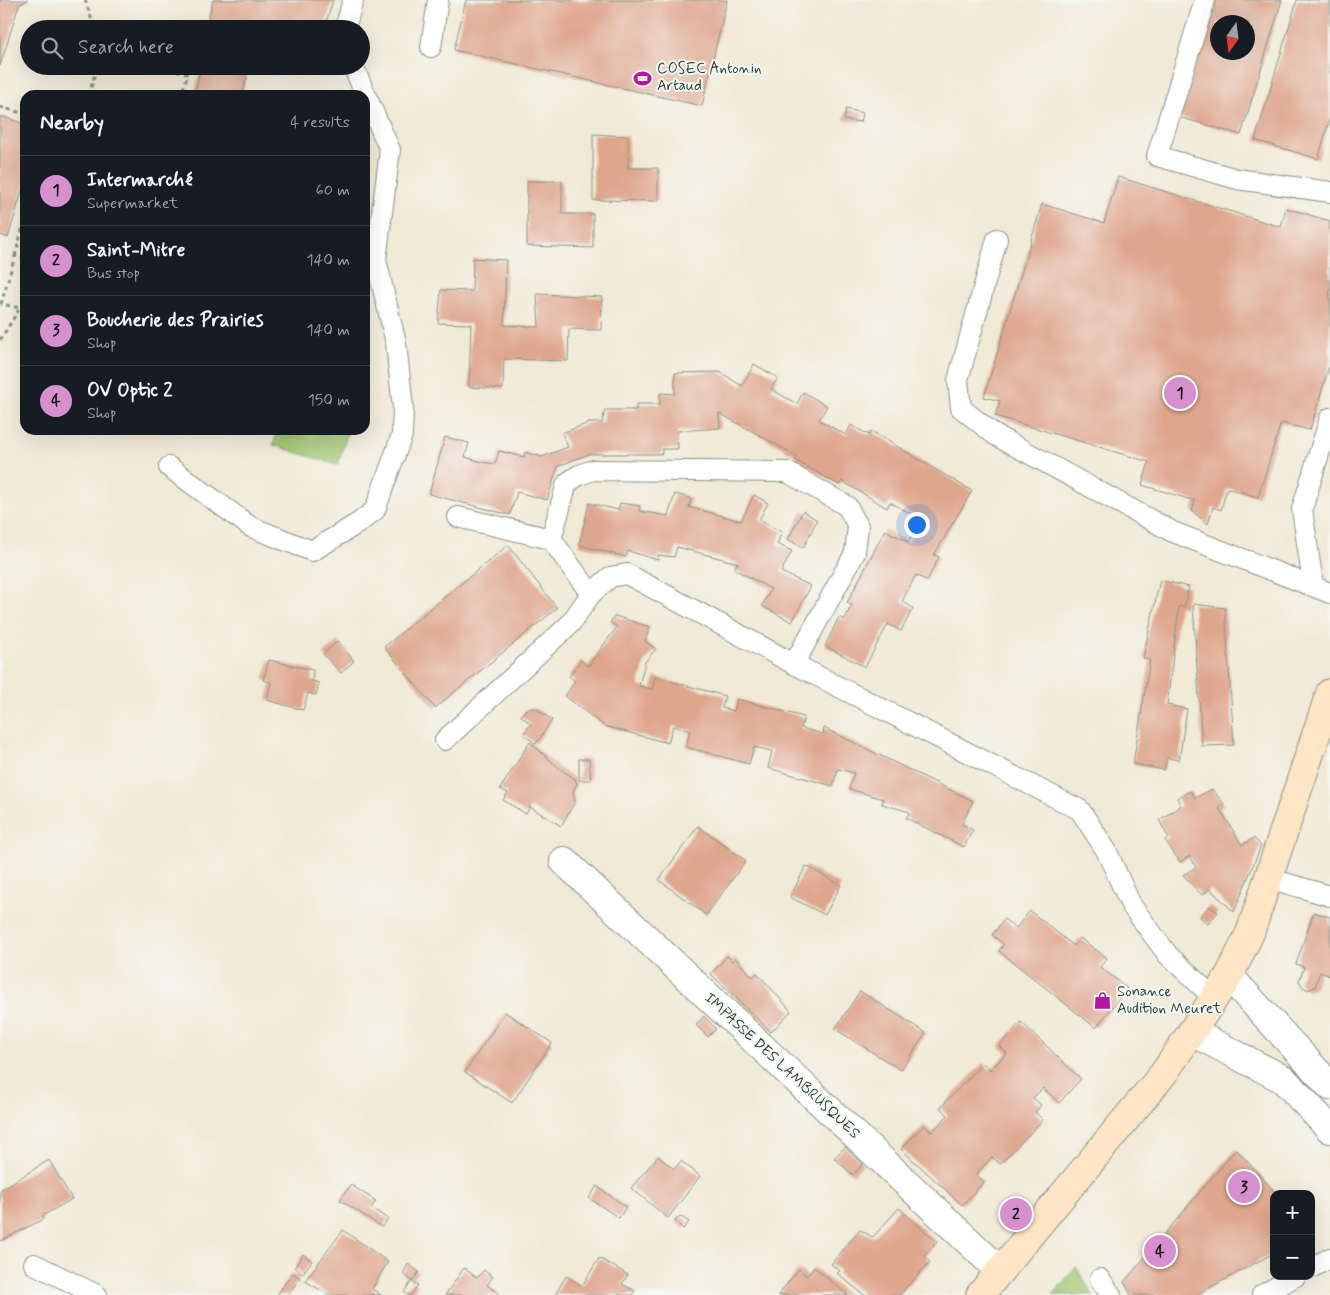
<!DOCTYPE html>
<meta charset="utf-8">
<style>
body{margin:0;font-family:Mynerve,sans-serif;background:#242831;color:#f1f3f6}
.controls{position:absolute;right:15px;bottom:15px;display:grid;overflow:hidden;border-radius:10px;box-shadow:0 5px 20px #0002}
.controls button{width:45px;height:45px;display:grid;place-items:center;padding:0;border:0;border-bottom:1px solid #363941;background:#171b24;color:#f1f3f6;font:25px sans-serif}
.compass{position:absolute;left:1210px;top:15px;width:45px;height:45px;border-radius:50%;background:#171b24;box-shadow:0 5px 20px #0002;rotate:194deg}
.you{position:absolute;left:916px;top:524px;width:18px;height:18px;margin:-12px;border:4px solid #fff;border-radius:50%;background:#1a73e8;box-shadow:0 0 0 8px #1a73e833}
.badge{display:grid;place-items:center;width:32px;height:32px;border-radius:50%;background:#d690ce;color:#111;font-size:16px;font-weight:700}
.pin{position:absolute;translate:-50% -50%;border:2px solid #fff;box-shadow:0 1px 5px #0006}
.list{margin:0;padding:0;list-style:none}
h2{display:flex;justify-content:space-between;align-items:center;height:65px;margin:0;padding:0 20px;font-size:21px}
h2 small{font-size:16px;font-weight:400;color:#9ea1a6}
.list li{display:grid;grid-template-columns:32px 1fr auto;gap:15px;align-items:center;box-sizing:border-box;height:70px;padding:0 20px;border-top:1px solid #363941}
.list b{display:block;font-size:19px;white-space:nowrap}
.list p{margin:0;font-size:16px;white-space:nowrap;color:#9ea1a6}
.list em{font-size:16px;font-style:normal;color:#9ea1a6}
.icon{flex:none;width:28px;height:28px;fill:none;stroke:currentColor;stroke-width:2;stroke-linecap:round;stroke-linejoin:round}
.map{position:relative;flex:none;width:1330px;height:1295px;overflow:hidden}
.search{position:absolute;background:#171b24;box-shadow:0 5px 20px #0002;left:20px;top:20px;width:350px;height:55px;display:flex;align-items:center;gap:12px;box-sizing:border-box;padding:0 18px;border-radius:28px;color:#9ea1a6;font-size:19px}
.panel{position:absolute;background:#171b24;box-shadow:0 5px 20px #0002;left:20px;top:90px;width:350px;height:345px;border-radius:15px}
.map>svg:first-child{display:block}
.green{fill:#9ec570;stroke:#5e8152}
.building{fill:#dfa68e;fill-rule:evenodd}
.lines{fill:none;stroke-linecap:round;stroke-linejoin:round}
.lane-casing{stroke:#889384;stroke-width:22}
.street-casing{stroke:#889384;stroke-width:30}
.secondary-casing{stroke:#889384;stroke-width:30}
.path{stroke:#889384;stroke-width:3;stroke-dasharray:4 4;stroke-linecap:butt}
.lane{stroke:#fff;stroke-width:20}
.street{stroke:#fff;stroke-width:28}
.secondary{stroke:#fde5c5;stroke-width:28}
.labels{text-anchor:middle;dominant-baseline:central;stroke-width:4;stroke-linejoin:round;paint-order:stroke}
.poi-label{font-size:15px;fill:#1f3d34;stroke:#f6f6f2;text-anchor:start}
.street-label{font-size:15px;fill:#1f3d34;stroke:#f6f6f2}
</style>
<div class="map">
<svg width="1330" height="1295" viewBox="0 0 1330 1295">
<rect width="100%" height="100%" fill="#f6f6f2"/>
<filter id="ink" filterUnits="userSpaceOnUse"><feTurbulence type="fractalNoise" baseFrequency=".02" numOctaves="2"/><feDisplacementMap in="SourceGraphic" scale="10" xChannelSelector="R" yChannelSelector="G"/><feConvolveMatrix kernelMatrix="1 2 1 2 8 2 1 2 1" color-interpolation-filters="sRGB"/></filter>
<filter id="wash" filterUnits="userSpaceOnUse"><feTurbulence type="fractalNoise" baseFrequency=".0096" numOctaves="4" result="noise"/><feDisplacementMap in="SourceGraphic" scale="20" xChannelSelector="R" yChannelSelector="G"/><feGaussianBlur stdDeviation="1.12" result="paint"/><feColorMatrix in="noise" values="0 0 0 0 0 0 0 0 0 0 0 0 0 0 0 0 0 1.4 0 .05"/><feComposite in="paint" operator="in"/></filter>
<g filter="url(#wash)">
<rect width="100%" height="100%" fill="#f0e9d5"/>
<g class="green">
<path d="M278 430H348L338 465 273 445Z"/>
<path d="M1076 1267 1093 1295H1052Z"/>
</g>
<g id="blocks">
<g class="building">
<path d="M0 0H28L19 5 0 66Z"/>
<path d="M213 0H333L324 29H206Z"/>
<path d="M466 0H727L702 106 454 50Z"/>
<path d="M1213 0H1282L1241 135 1179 117ZM1218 22H1248V52H1218Z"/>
<path d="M1297 0H1330V118L1318 159 1255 140Z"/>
<path d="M201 66H245L243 72 247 77 242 95H194Z"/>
<path d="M291 66H313L311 73Z"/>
<path d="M846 109 863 113 861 122 844 120Z"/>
<path d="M0 116 25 124V181L8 238 0 235Z"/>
<path d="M593 134 628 136V168H658V201L593 200Z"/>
<path d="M1118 177 1281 227 1286 208 1330 221V363L1310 430 1281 423 1258 497 1227 488 1221 510 1213 507 1208 524 1192 511 1195 501 1142 485 1149 462 995 416 1000 401 984 397 1042 204 1104 223Z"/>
<path d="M527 181H562V214H593V248L527 246Z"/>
<path d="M473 258 506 260 504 325 539 327 537 294 602 297 601 330 569 329 568 361 504 359 503 389 469 387 471 324 438 323 441 290 472 291Z"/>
<path d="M754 364 778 378 771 389 797 404 803 392 827 406 819 420 846 435 851 425 869 435 871 431 972 491 934 555 939 557 927 581 916 575 902 601 913 608 901 631 888 624 865 667 825 646 839 617 844 620 852 605 847 603 849 599 885 530 908 542 915 530 919 531 924 521 890 502 887 508 842 481 839 485 795 460 797 456 719 413 720 428 677 431 678 449H662V454H589L558 466 547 500 517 492 510 515 429 494 445 437 469 443 465 457 482 462 495 464 499 451 524 457 525 452 542 457 568 447 562 433 589 423H602L605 410H636V404H660V393L675 394V373L720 372 742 386Z"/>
<path d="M675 494 691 498 689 507 741 521 754 495 768 503 759 520 782 532 777 544 792 551 781 572 811 586 792 622 762 606 771 589 734 569 738 563 677 547 674 557 658 555V560L628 551 626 557 579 545 589 503 618 510 620 503 640 506 639 511 668 516Z"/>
<path d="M803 511 817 520 803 548 788 539Z"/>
<path d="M508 545 557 608 435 708 384 647Z"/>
<path d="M1160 580 1189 587 1184 608 1179 606 1167 705 1187 709 1179 760 1167 758 1164 770 1133 764 1150 660 1143 658Z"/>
<path d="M1193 604 1225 608 1234 745 1202 746Z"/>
<path d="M615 616 650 627 645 641 656 649 645 662 639 686 652 689 655 677 725 696 722 708 734 711 737 699 804 717 801 728 823 734 824 728 973 801 962 824 973 830 964 847 906 818 910 812 882 804 883 799 849 789 854 773 838 769 833 786 768 768 772 751 754 747 749 764 686 747 690 731 673 726 668 743 604 726 565 696 575 681 569 676 581 660 588 666 617 627 610 622Z"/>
<path d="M338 641 354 661 341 673 323 654Z"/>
<path d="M269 660 313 670 312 681 319 683 316 695 308 693 303 710 267 700 271 682 263 680Z"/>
<path d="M532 708 537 709 552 720 536 744 523 734 531 724 521 716 525 710Z"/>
<path d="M530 742 559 768 575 779 577 784 573 791 575 802 561 826 530 807 526 814 503 800 508 793 500 789Z"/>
<path d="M579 759H589L591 780H579Z"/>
<path d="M1212 789 1224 804 1219 808 1242 845 1254 838 1261 846 1234 912 1210 889 1202 895 1183 875 1196 867 1190 856 1180 862 1165 840 1169 838 1159 820 1181 806 1177 798 1190 791 1195 798Z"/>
<path d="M698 826 746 861 706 915 659 880Z"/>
<path d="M806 866 841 885 825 915 790 897Z"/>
<path d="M1209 906 1218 912 1208 924 1200 917Z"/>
<path d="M1030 911 1074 946 1080 938 1107 958 1100 967 1127 988 1096 1028 999 951 1004 944 992 935 1004 919 1016 928Z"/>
<path d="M1314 912 1330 917V976L1320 972 1315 987 1308 990 1303 987 1299 981 1304 967 1296 964Z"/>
<path d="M727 956 732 961 735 958 753 977 757 973 791 1011 771 1032 711 974Z"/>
<path d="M860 991 926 1033 901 1070 835 1029Z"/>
<path d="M505 1012 552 1043 512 1103 465 1072Z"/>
<path d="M704 1016 716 1029 708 1037 696 1025Z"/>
<path d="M1021 1022 1081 1079 1059 1103 1043 1088 1033 1098 1041 1105 1035 1112 1043 1120 1000 1164 992 1157 976 1174 984 1182 962 1205 901 1149 924 1125 932 1132 948 1115 940 1108 983 1063 990 1070 1007 1053 999 1046Z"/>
<path d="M845 1147 863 1164 853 1175 834 1158Z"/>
<path d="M1236 1149 1277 1194H1274V1253L1196 1295H1131L1124 1282Z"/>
<path d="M658 1156 674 1169 681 1161 700 1176 668 1218 631 1188Z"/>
<path d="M49 1160 72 1199 42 1216 44 1219 0 1241V1190Z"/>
<path d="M351 1185 376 1201 371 1208 388 1219 382 1227 340 1200Z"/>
<path d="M597 1186 626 1207 619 1218 589 1198Z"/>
<path d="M899 1208 937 1242 925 1256 930 1262 899 1295H864L837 1273 840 1271 831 1264 860 1230 873 1237Z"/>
<path d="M680 1216 689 1222 683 1229 675 1221Z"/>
<path d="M343 1230 388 1262 372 1289 381 1295H329L305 1281Z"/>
<path d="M303 1254 312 1261 302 1274 295 1267Z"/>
<path d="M599 1258 628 1275 622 1284 635 1291 632 1295H555L566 1276 582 1286Z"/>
<path d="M408 1264 419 1272 412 1281 403 1274Z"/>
<path d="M814 1267 848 1295H778L799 1269 807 1276Z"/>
<path d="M464 1268 477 1278 484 1270 493 1277 487 1285 501 1295H445Z"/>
<path d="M292 1273 300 1278 288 1295H277Z"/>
<path d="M412 1281 418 1285 411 1295H408L404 1292Z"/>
</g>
</g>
</g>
<g filter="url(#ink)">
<use href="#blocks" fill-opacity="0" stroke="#889384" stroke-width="1"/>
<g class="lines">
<defs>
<g id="lane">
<path d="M1205 0 1157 156 1237 179 1330 192"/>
<path d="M345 29 353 0"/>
<path d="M431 47 438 0"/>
<path d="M997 239 958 380 961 408 995 435 1173 532 1330 593"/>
<path d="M169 467 251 527 312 551 360 522 375 510 402 435 403 408 396 343 376 260 390 150 353 66"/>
<path d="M458 517 551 539"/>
<path d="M1313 584 1302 509 1330 418"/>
<path d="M591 594 551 539 567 483 579 475 593 470 787 472 847 506 858 526 855 553 794 664"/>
<path d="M445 740 570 624 591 594 610 577 627 574 794 664 1080 810 1106 850 1131 905 1168 955 1214 998"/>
<path d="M1268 878 1330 896"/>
<path d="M34 1264 97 1295"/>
<path d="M1311 1268 1330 1258"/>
<path d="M1100 1279 1111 1295"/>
<path d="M1262 1295 1296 1276"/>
</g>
<g id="street">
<path d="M564 861 1000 1271"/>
<path d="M1229 976 1330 1086"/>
<path d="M1192 1032 1283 1079 1330 1129"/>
</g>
<path id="secondary" d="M980 1295 1164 1073 1229 976 1250 933 1330 693"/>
</defs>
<use href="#lane" class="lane-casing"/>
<use href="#street" class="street-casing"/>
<use href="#secondary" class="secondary-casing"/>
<g class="path">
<path d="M85 0 95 29"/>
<path d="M161 66 188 74 181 95"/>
<path d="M89 95 97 66"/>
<path d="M0 107 25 114"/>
<path d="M15 256 25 219"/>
<path d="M1 304 15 256 25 258"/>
<path d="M0 340 20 308 1 304"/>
</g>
<use href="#lane" class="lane"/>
<use href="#street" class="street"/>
<use href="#secondary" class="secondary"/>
</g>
</g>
<defs>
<symbol id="stadium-bare" viewBox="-9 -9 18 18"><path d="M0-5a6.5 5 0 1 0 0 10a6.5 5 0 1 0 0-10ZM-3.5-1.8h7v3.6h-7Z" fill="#b5179e" stroke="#f6f6f2" stroke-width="2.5" paint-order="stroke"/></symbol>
<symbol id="shop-bare" viewBox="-9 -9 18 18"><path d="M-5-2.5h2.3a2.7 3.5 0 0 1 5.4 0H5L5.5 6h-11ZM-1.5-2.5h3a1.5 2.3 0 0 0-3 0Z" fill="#b5179e" stroke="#f6f6f2" stroke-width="2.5" paint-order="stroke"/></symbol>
</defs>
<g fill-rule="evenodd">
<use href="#stadium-bare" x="630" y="66" width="25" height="25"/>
<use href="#shop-bare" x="1090" y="988" width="25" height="25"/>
</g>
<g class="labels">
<g class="poi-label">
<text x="657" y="69">COSEC Antonin<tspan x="657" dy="17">Artaud</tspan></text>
<text x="1117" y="992">Sonance<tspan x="1117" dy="17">Audition Meuret</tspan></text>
</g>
<g class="street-label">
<text transform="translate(782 1066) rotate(43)">IMPASSE DES LAMBRUSQUES</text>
</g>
</g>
</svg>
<div class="controls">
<button>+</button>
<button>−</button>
</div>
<svg class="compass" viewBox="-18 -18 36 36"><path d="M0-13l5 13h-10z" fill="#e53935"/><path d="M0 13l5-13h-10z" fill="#9ea1a6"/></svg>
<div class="you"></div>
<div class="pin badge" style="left:1180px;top:393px">1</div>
<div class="pin badge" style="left:1016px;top:1214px">2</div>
<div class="pin badge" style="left:1244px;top:1187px">3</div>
<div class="pin badge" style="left:1160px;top:1251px">4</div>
<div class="search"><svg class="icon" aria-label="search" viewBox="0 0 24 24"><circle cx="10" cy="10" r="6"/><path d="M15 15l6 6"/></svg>Search here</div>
<section class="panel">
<h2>Nearby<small>4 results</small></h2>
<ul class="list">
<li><span class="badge">1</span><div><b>Intermarché</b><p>Supermarket</p></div><em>60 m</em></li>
<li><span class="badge">2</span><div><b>Saint-Mitre</b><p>Bus stop</p></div><em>140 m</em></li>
<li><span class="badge">3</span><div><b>Boucherie des Prairies</b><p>Shop</p></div><em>140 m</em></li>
<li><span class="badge">4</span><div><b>OV Optic 2</b><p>Shop</p></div><em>150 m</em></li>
</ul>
</section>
</div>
